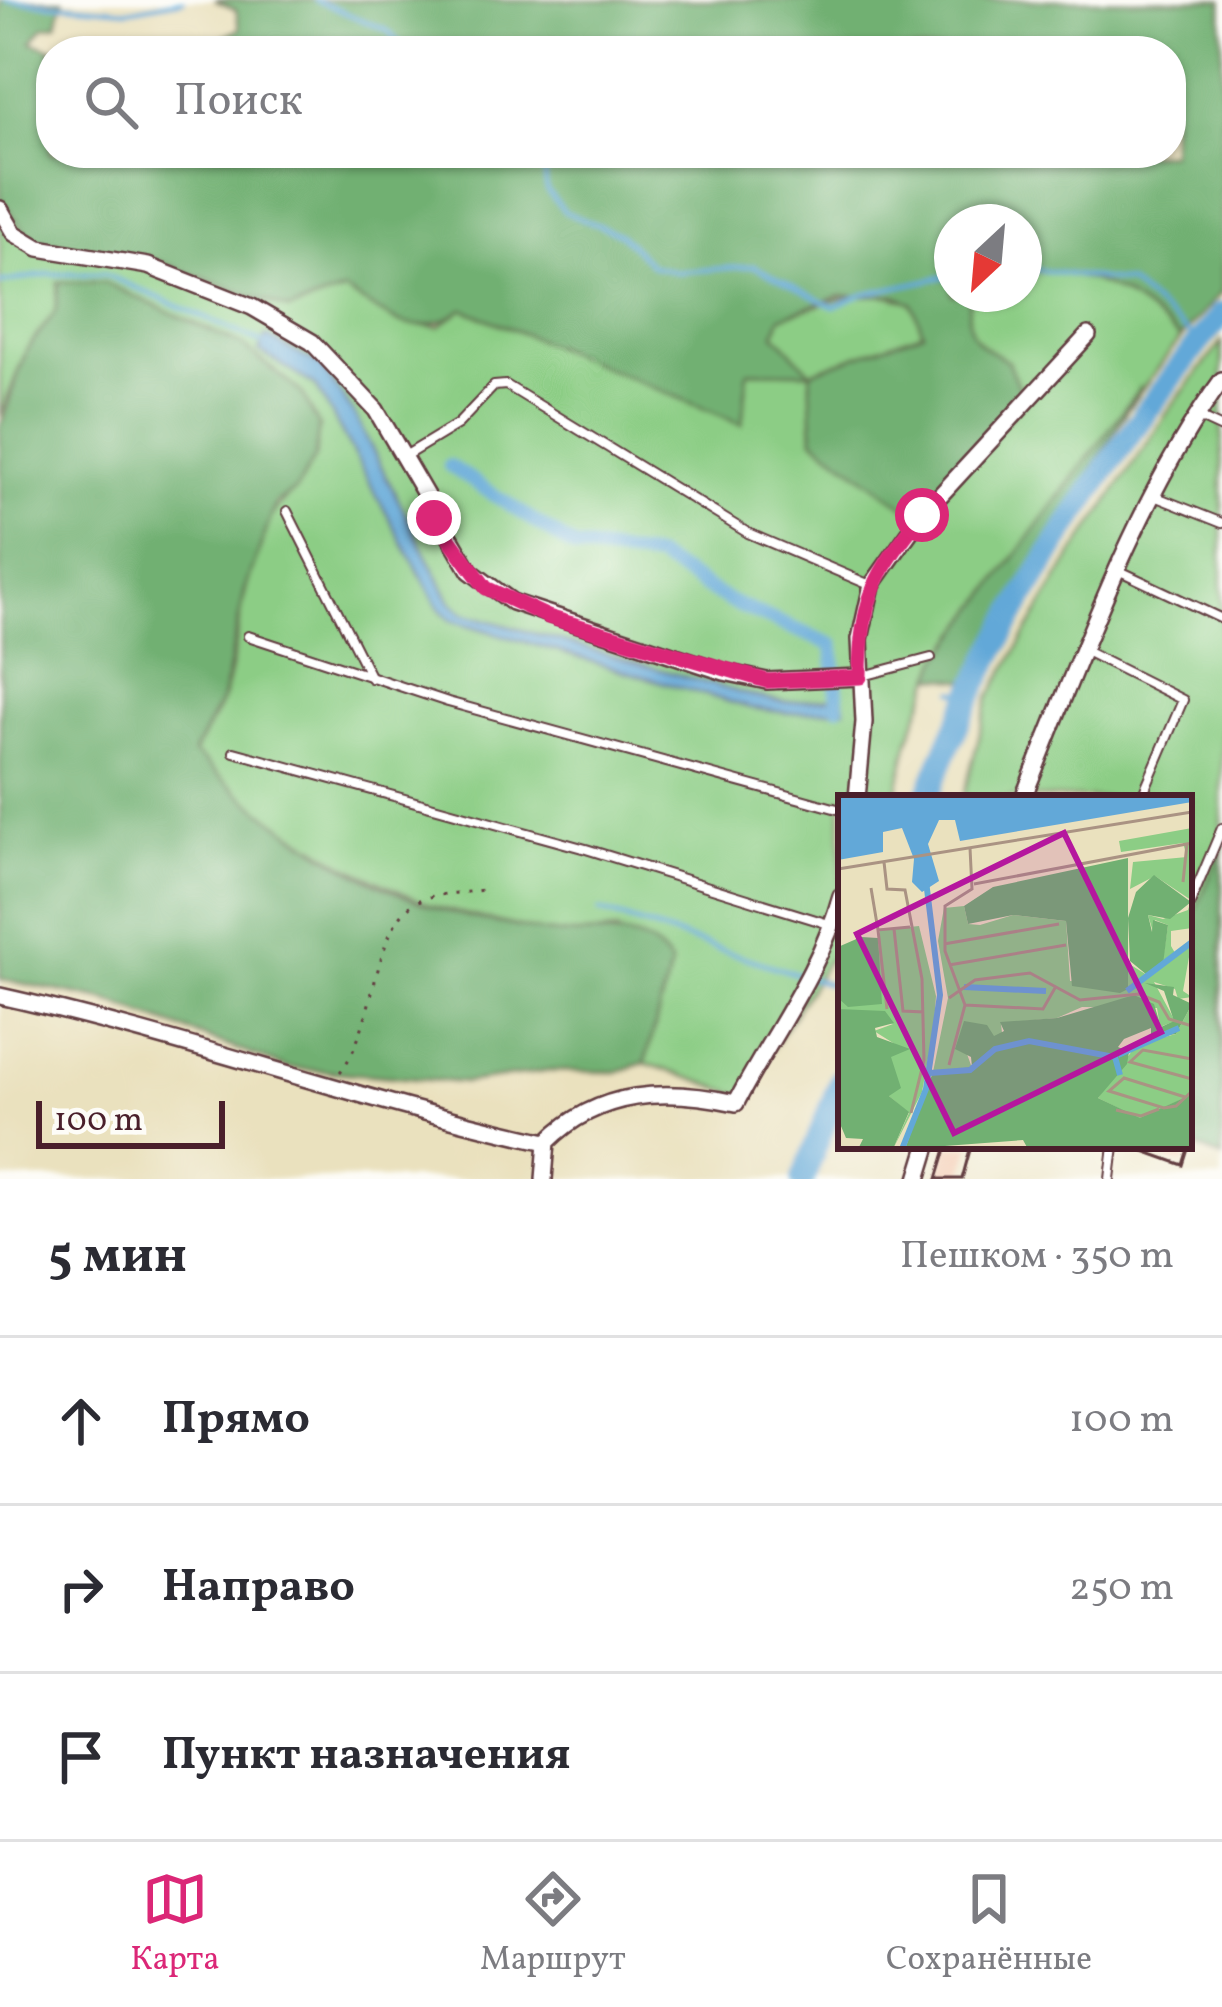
<!DOCTYPE html>
<html lang="ru">
<meta charset="utf-8">
<style>
body{margin:0;font-family:Vollkorn,serif;background:#f7f7f7;color:#2b2b33}
.compass{position:absolute;left:934px;top:204px;width:108px;height:108px;border-radius:50%;background:#fff;box-shadow:0 3px 9px #0004;rotate:206deg}
.scale{position:absolute;left:36px;bottom:30px;width:189px;box-sizing:border-box;padding-left:12px;border:6px solid #4a1f2b;border-top:0;font-size:33px;line-height:42px;white-space:nowrap;color:#4a1f2b;-webkit-text-stroke:9px #fdfcf7;paint-order:stroke}
.stop{position:absolute;width:36px;height:36px;margin:-27px;border:9px solid #db2777;border-radius:50%;background:#fff}
.stop.end{background:#db2777;border-color:#fff;box-shadow:0 3px 12px #0008}
.list{margin:0;padding:0;list-style:none}
h2{display:flex;justify-content:space-between;align-items:center;height:156px;margin:0;padding:0 48px;font-size:51px}
h2 small{font-size:39px;font-weight:400;color:#7c7c81}
.list li{display:grid;grid-template-columns:78px 1fr auto;gap:36px;align-items:center;box-sizing:border-box;height:168px;padding:0 48px;border-top:3px solid #e1e1e2}
.list b{display:block;font-size:45px;white-space:nowrap}
.list em{font-size:39px;font-style:normal;color:#7c7c81}
.icon{flex:none;width:66px;height:66px;fill:none;stroke:currentColor;stroke-width:2;stroke-linecap:round;stroke-linejoin:round}
.map{position:relative;flex:none;width:1222px;height:1179px;overflow:hidden}
.search{position:absolute;background:#fff;box-shadow:0 3px 9px #0004;left:36px;right:36px;top:36px;height:132px;display:flex;align-items:center;gap:30px;box-sizing:border-box;padding:0 42px;border-radius:48px;color:#7c7c81;font-size:45px}
.sheet{height:660px;background:#fff}
nav{display:flex;justify-content:space-around;align-items:center;box-sizing:border-box;height:168px;border-top:3px solid #e1e1e2;background:#fff;font-size:33px;color:#7c7c81}
nav a{display:grid;justify-items:center;gap:6px}
nav .on{color:#db2777}
.map>svg:first-child{display:block}
.green{fill:#8ccd85;stroke:#6b7658;stroke-width:3}
.forest{fill:#71b072;stroke:#5e684e;stroke-width:3;fill-rule:evenodd}
.water{fill:#62a8d8;stroke:#566482;stroke-width:3}
.lines{fill:none;stroke-linecap:round;stroke-linejoin:round}
.stream{stroke:#62a8d8;stroke-width:4.5}
.canal{stroke:#62a8d8;stroke-width:14}
.river{stroke:#62a8d8;stroke-width:24}
.building{fill:#f0b593}
.lane-casing{stroke:#623c41;stroke-width:12}
.street-casing{stroke:#623c41;stroke-width:20}
.path{stroke:#623c41;stroke-width:3;stroke-dasharray:3 9;stroke-linecap:butt}
.lane{stroke:#fff;stroke-width:8}
.street{stroke:#fff;stroke-width:15}
.route{stroke:#db2777;stroke-width:15}
.inset-river{fill:none;stroke:#62a8d8;stroke-width:6}
.inset-road{fill:none;stroke:#aa9383;stroke-width:3}
.view{fill:#b5179e;fill-opacity:0.15;stroke:#b5179e;stroke-width:6}
.inset-edge{fill:none;stroke:#4a1f2b;stroke-width:6}
</style>
<div class="map">
<svg width="1222" height="1179" viewBox="0 0 1222 1179">
<rect width="100%" height="100%" fill="#fdfcf7"/>
<filter id="ink" filterUnits="userSpaceOnUse"><feTurbulence type="fractalNoise" baseFrequency=".00833" numOctaves="2"/><feDisplacementMap in="SourceGraphic" scale="24" xChannelSelector="R" yChannelSelector="G"/><feConvolveMatrix kernelMatrix="1 2 1 2 8 2 1 2 1" color-interpolation-filters="sRGB"/></filter>
<filter id="wash" filterUnits="userSpaceOnUse"><feTurbulence type="fractalNoise" baseFrequency=".004" numOctaves="4" result="noise"/><feDisplacementMap in="SourceGraphic" scale="48" xChannelSelector="R" yChannelSelector="G"/><feGaussianBlur stdDeviation="2.7" result="paint"/><feColorMatrix in="noise" values="0 0 0 0 0 0 0 0 0 0 0 0 0 0 0 0 0 1.4 0 .05"/><feComposite in="paint" operator="in"/></filter>
<g filter="url(#wash)">
<rect width="100%" height="100%" fill="#eae1be"/>
<g class="green">
<path d="M0 198 27 234 41 242 152 259 289 310 345 291 398 322 439 327 463 309 742 423 748 371 809 372 775 335 781 316C826 306 867 282 912 303L923 332 811 372 1007 361C973 343 964 333 970 294H1024V271C1098 272 1125 292 1181 338L939 660 909 740 896 798H841V957L827 961 769 1054 750 1098 645 1063 671 965 616 931 561 937 431 906 343 864 254 809 193 753C203 734 217 715 224 695 244 636 241 526 296 490L242 345 103 282H58L56 311 27 349 0 416Z"/>
<path d="M1222 342V848L1189 925V798H963L989 698 1067 564 1173 404Z"/>
</g>
<g class="forest">
<path d="M0 0H63L57 24 43 27 32 42 59 51H51V153H1171V51H196L239 29 236 10 214 0H1222V292L1181 338C1125 292 1098 272 1024 271V222H952V294H970C964 333 973 343 1007 360L1024 400 915 514 813 439 810 372 748 371 742 424 463 309C415 344 390 317 345 291L289 310 152 259 41 242 27 234 0 198ZM896 295 912 303 923 332 811 372 775 334 781 317 840 296Z"/>
<path d="M58 282H103L242 345 302 393 319 426 315 457 296 490 276 503 245 591 223 696 194 753C262 817 341 874 431 906 465 918 503 923 538 931 582 942 643 917 671 965L645 1063 616 1072 550 1071 465 1083 287 1068 104 1000 0 979V427L27 349 56 311Z"/>
<path d="M1141 386 969 681 933 677 939 660Z"/>
<path d="M1222 848V1158L1189 1144V925Z"/>
</g>
<path class="water" d="M266 336 321 366 354 414 451 602 463 613 752 696 785 702 843 697 845 709 789 713 750 708 451 620 439 608 316 386 259 351Z"/>
<g class="lines">
<g class="stream">
<path d="M5 0 128 10 183 0"/>
<path d="M315 0 388 31 407 51"/>
<path d="M528 153 543 165 547 191 565 212 620 234 652 266 677 272 754 266 834 307 863 294 952 275"/>
<path d="M1024 268 1128 283 1199 341"/>
<path d="M0 283 49 274H104L267 345"/>
<path d="M954 691 969 694"/>
<path d="M599 911 841 988"/>
</g>
<path class="canal" d="M450 466 575 548 657 558 732 603 833 645 838 706"/>
<g class="river">
<path d="M927 798C987 635 1112 448 1222 314"/>
<path d="M803 1179 841 1080"/>
</g>
</g>
<g id="blocks">
<g class="building">
<path d="M947 1146H971L962 1179H937Z"/>
<path d="M1130 1146H1189L1183 1165Z"/>
</g>
</g>
</g>
<g filter="url(#ink)">
<use href="#blocks" fill-opacity="0" stroke="#623c41" stroke-width="3"/>
<g class="lines">
<defs>
<g id="lane">
<path d="M1196 416 1222 428"/>
<path d="M405 456 458 424 494 386 506 385 748 533 870 585"/>
<path d="M1154 496 1222 523"/>
<path d="M287 511 371 678"/>
<path d="M1120 571 1222 619"/>
<path d="M248 636 448 702 841 810"/>
<path d="M1085 651 1183 700 1141 798"/>
<path d="M863 676 931 658"/>
<path d="M234 752 586 849 832 925"/>
<path d="M1189 906 1222 828"/>
<path d="M1110 1179 1114 1146"/>
</g>
<g id="street">
<path d="M0 209 14 233 39 248 148 266 252 307 312 342 376 410 470 571 512 602 724 672 767 681 860 677"/>
<path d="M857 798 864 722 860 639 872 585 922 515 1088 335"/>
<path d="M1023 798C1078 665 1137 495 1222 380"/>
<path d="M0 996C185 1037 362 1102 547 1142"/>
<path d="M544 1179 547 1142C599 1089 667 1088 736 1103 772 1034 820 972 841 896"/>
<path d="M918 1179 928 1146"/>
</g>
</defs>
<use href="#lane" class="lane-casing"/>
<use href="#street" class="street-casing"/>
<path class="path" d="M340 1072C376 1028 372 932 413 904 433 891 463 895 486 889"/>
<use href="#lane" class="lane"/>
<use href="#street" class="street"/>
</g>
</g>
<g class="lines" filter="url(#ink)">
<path class="route" d="M434 518 486 588 548 617 767 681 860 677C860 602 875 572 922 515"/>
</g>
<g transform="translate(838 795)">
<rect width="354" height="354" fill="#eae1be"/>
<path d="M354 33V133L333 136V151L337 158 354 145 345 196 354 202 340 204 337 194 316 187 337 226 322 232 319 213 244 212 219 223 163 228 165 248 156 256 129 259 134 273 119 280 95 277 110 203 100 146 106 113 126 111 130 129 142 130 175 120 228 126 232 186 288 189V167L309 180 324 170 330 130 317 125 315 137 310 120 325 124 350 115 353 105 317 81 292 94 295 67 349 62 345 48 283 57 281 46ZM81 131 98 201 96 230 84 297 55 354 71 318 51 301 53 261 63 253 36 236 55 229 0 214V203L34 209 42 135ZM354 209V299L302 324 260 303 299 249 338 239Z" fill="#8ccd85"/>
<path d="M290 63V194L282 198 234 191 228 126 175 120 130 129 126 111 155 92ZM316 80 353 107 332 124 310 120 314 137 315 125 330 130 325 169 309 180 292 166 290 123 298 97ZM23 142 40 143 44 209 10 212 0 203V152ZM307 188 336 192 335 200 354 209 338 239 313 243V233L286 244 280 252 291 257 289 269 260 303 302 323 354 299V354H190L185 345 67 354 95 277 134 272 133 262 117 254 126 226 149 230 156 241 166 236 162 227 219 223 296 200 316 209 323 232 336 226 326 196ZM0 214 47 216 56 228 37 233 39 242 72 254 53 262 63 293 51 301 71 317 55 354H20L25 344 8 343 0 324Z" fill="#71b072"/>
<path d="M0 0H354V7L122 46 117 25H101L90 49 101 86 84 97 74 87 76 64 64 33 45 37V57L0 65Z" fill="#62a8d8"/>
<path class="inset-river" d="M126 192 208 196M289 196 354 147M280 260 341 233M92 278 132 275 157 254 191 246 277 262 282 280M64 354 88 294 102 200 88 86"/>
<path class="inset-road" d="M46 67 49 94 67 95 84 184 86 265 73 318M0 74 354 17M345 87 349 49M136 89 354 48M33 93 40 135 72 132M56 134 65 216 86 217M40 135 49 214M106 149 221 129M111 170 228 150M111 203 137 185 192 178 242 205 301 199 321 207 331 224 354 231M127 210 205 214 217 193M354 264 305 255 292 267 354 284M111 270 127 210 107 156V111L134 94 132 53M347 302 286 283 271 296 326 313 338 311 352 298 354 295M278 315 303 321 321 314"/>
<path class="view" d="M226 38 323 237 116 338 19 139Z"/>
<rect width="354" height="354" class="inset-edge"/>
</g>
</svg>
<svg class="compass" viewBox="-18 -18 36 36"><path d="M0-13l5 13h-10z" fill="#e53935"/><path d="M0 13l5-13h-10z" fill="#7c7c81"/></svg>
<div class="scale">100 m</div>
<div class="stop" style="left:922px;top:515px"></div>
<div class="stop end" style="left:434px;top:518px"></div>
<div class="search"><svg class="icon" aria-label="search" viewBox="0 0 24 24"><circle cx="10" cy="10" r="6"/><path d="M15 15l6 6"/></svg>Поиск</div>
</div>
<section class="sheet">
<h2>5 мин<small>Пешком · 350 m</small></h2>
<ul class="list">
<li><svg class="icon" aria-label="ahead" viewBox="0 0 24 24"><path d="M12 20V5M6 11l6-6 6 6"/></svg><div><b>Прямо</b></div><em>100 m</em></li>
<li><svg class="icon" aria-label="right" viewBox="0 0 24 24"><path d="M7 20v-9h11M14 6l5 5-5 5"/></svg><div><b>Направо</b></div><em>250 m</em></li>
<li><svg class="icon" aria-label="arrive" viewBox="0 0 24 24"><path d="M6 21V4h12l-3 4 3 4H6"/></svg><div><b>Пункт назначения</b></div></li>
</ul>
</section>
<nav>
<a class="on"><svg class="icon" aria-label="map" viewBox="0 0 24 24"><path d="M3 6l6-2 6 2 6-2v14l-6 2-6-2-6 2zM9 4v14M15 6v14"/></svg>Карта</a>
<a><svg class="icon" aria-label="directions" viewBox="0 0 24 24"><path d="M12 3l9 9-9 9-9-9zM9 14v-3h6M13 9l2 2-2 2"/></svg>Маршрут</a>
<a><svg class="icon" aria-label="saved" viewBox="0 0 24 24"><path d="M7 4h10v16l-5-4-5 4z"/></svg>Сохранённые</a>
</nav>
